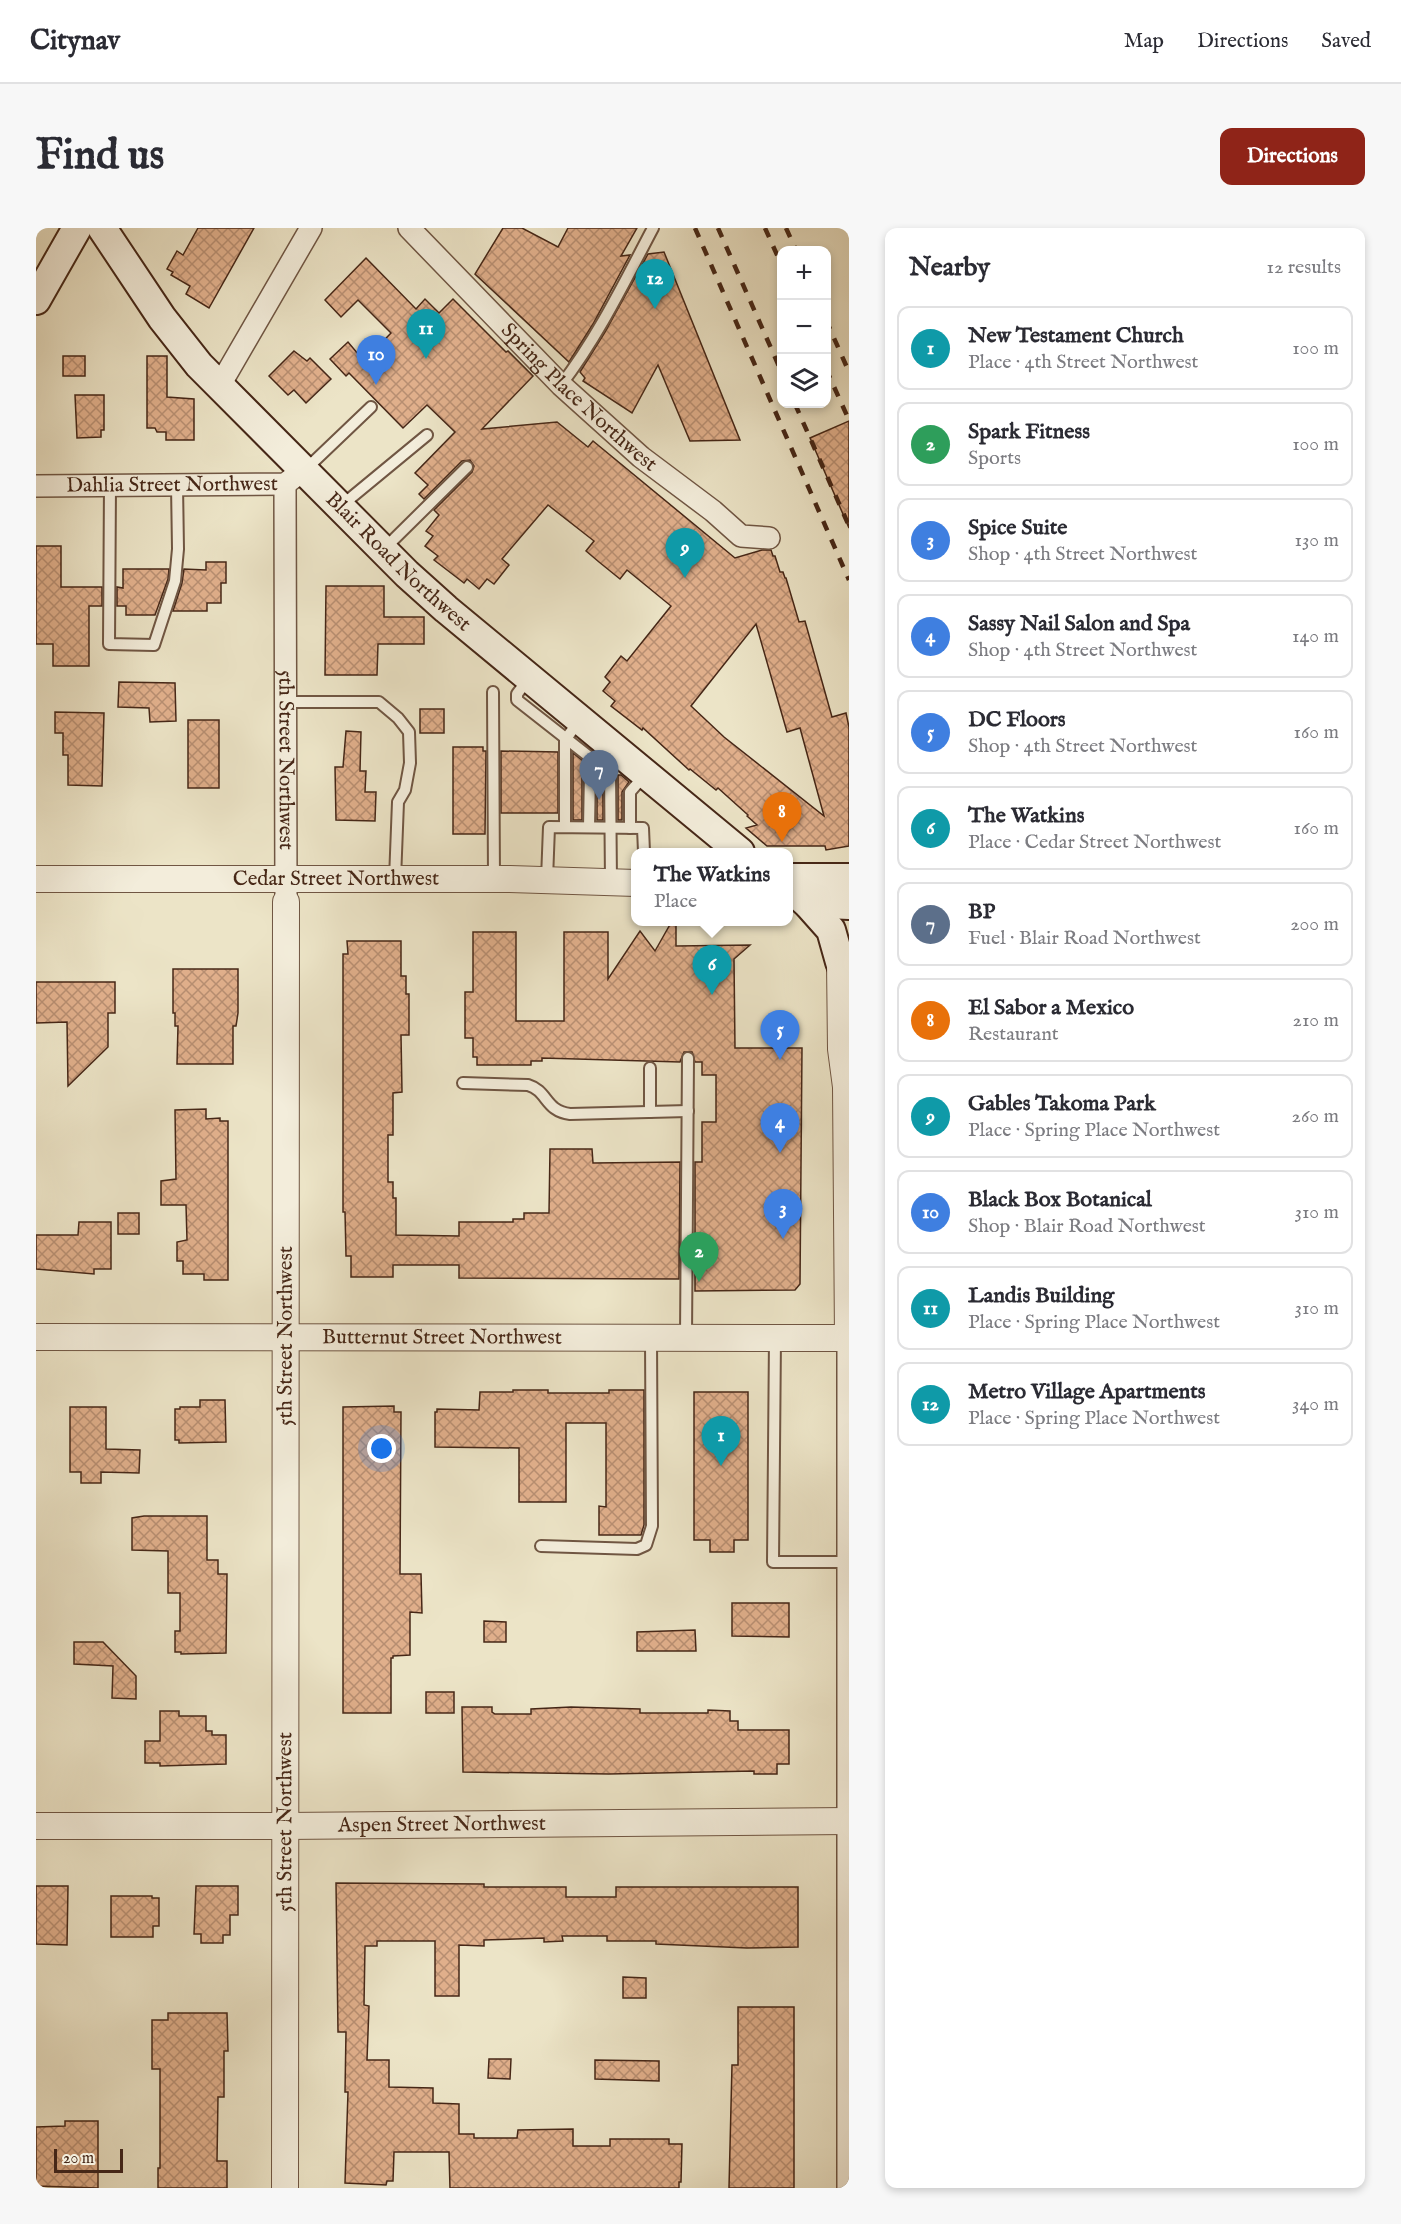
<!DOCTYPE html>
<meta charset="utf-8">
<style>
body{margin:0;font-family:"IM FELL English",serif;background:#f7f7f7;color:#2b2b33}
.controls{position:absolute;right:18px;top:18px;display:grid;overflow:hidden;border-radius:12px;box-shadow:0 3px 9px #0003}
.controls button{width:54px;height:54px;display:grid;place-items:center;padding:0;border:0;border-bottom:2px solid #e1e1e2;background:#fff;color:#2b2b33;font:30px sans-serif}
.scale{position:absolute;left:18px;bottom:15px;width:69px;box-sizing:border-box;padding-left:6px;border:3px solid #462717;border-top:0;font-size:16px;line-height:21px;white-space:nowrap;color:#462717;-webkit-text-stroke:4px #f3eddb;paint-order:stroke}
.you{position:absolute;left:346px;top:1221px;width:21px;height:21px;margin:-15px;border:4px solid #fff;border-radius:50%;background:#1a73e8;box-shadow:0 0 0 9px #1a73e833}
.badge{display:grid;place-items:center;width:39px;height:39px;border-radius:50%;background:#8f2418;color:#fff;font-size:20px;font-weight:700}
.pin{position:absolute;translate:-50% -50px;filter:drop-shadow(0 2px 3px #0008)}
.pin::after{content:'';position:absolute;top:32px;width:21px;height:18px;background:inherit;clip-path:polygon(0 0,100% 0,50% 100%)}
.popup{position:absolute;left:595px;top:620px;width:162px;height:78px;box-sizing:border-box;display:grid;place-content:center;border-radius:12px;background:#fff;filter:drop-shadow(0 2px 4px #0005);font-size:20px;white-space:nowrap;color:#7c7c81}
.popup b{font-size:22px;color:#2b2b33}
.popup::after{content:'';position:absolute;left:50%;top:100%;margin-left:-12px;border:12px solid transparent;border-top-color:#fff}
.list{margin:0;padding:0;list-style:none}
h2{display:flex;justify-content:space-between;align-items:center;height:78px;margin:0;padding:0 24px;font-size:26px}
h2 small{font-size:20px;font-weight:400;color:#7c7c81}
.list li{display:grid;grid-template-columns:39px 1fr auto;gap:18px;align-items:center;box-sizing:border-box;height:84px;margin:0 12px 12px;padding:0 12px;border:2px solid #e1e1e2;border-radius:12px}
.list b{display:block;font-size:22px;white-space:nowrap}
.list p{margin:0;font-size:20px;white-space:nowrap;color:#7c7c81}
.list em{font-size:20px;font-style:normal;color:#7c7c81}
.icon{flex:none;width:33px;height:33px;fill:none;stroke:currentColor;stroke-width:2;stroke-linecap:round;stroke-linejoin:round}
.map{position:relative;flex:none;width:813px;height:1960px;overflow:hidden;border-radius:12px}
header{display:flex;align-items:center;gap:36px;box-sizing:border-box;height:84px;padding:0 30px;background:#fff;border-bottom:2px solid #e1e1e2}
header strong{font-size:28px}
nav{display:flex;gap:33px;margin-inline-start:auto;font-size:21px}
.intro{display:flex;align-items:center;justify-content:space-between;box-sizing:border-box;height:144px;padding:0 36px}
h1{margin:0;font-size:42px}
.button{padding:15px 27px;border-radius:12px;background:#8f2418;color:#fff;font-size:21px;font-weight:700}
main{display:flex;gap:36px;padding:0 36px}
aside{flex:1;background:#fff;border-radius:12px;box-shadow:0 3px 9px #0003}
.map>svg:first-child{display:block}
.building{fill:url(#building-cross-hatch);stroke:#462717;stroke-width:1.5;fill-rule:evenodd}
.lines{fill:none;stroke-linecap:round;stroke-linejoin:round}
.service-casing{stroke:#705643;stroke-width:14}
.minor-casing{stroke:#705643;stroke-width:24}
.tertiary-casing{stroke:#705643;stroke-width:28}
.secondary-casing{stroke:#462717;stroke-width:32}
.service{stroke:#f3eddb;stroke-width:10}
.minor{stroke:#f3eddb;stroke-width:21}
.tertiary{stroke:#f3eddb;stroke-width:26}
.secondary{stroke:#f3eddb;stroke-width:28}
.rail{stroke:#462717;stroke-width:4.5;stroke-dasharray:10 10;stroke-linecap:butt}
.labels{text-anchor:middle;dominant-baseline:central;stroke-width:5;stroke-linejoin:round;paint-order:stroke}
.street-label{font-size:21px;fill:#462717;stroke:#f3eddb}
</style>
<header>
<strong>Citynav</strong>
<nav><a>Map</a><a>Directions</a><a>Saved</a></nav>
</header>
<div class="intro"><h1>Find us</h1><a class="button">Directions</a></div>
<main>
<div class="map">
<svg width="813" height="1960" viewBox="0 0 813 1960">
<defs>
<pattern id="building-cross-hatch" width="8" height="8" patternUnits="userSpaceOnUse" patternTransform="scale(1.5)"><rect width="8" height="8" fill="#e0af8b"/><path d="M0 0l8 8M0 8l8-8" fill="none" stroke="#b78e71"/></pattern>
</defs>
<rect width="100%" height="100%" fill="#ece4c7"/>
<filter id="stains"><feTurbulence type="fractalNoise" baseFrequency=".00333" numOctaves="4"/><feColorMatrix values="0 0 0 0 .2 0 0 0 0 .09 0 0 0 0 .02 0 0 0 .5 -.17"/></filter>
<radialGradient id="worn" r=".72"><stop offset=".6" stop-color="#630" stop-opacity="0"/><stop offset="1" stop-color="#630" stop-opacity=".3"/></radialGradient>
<g class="building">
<path d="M162 0H218L173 80 150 66 154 58 135 47 137 44 131 41 141 23 147 27Z"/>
<path d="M467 0H486L522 19 532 0H601L585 28 594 27 557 96 533 134 439 46Z"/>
<path d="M628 24 704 212 654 213 622 137 596 185 547 153 549 150 544 144 569 104 612 26Z"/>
<path d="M330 30 380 81 389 71 403 85 417 71 470 124 472 123 497 148 446 201 521 194 552 219 557 213 699 330 726 322H735L737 328H739L744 344H747L749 350H750L763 394 769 393 796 489 810 485 813 499V618L790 622 789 618H731L710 600 721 597 711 588 712 587 682 560 680 562 654 541 653 542 607 500 606 502 575 478 579 473 567 463 574 454 569 449 585 428 591 433 635 378 591 342 584 351 563 334 550 323 558 313 512 277 466 331 473 337 458 356 451 351 443 361 431 351 428 355 398 332 402 328 389 318 397 308 390 303 403 287 398 282 436 244 438 238 434 232 426 233 388 271 383 266 392 257 379 245 419 204 391 177 367 200 313 145 310 148 294 131 312 114 328 133 355 105 322 72 305 89 289 72ZM720 396 751 504 764 500 788 588 688 509 655 478Z"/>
<path d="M258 123 271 133 274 130 295 151 270 175 258 162 252 167 233 148Z"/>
<rect x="27" y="128" width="22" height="20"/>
<path d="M111 128H131V169L158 171V212H130V204H121L119 200H111Z"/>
<path d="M39 167H68V202H65V209L41 210Z"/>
<path d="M813 193V300L774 210Z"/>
<path d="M0 318H25V359H66V378H53V438H17V416H0Z"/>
<path d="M170 334H190V355H185V375H171V383H137L146 355 148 341 170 342Z"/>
<path d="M87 341H133L132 351 119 387H90V378H81V359L87 360Z"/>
<path d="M290 358H348V389H388V416H342L341 447H289Z"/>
<path d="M83 454 139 455 140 493 114 494 113 480 82 479Z"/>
<rect x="384" y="481" width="24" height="24"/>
<path d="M19 484 68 485 66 558 32 557V527H27V505H19Z"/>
<rect x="152" y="492" width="31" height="68"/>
<path d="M310 503 325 504 324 543H330L329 564H340L339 593 300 592 299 539H307Z"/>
<path d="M417 519H447V523H450L449 606H417Z"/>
<path d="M465 523 522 524V585H465Z"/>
<path d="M537 525 551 536 546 544V592H537Z"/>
<path d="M561 547 567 549V592H561Z"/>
<path d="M582 547H585L593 554 586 564V592H582Z"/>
<path d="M636 693H640V718L714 717 698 731 699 820H766L764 1056 759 1062 659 1063V934H666V894H680V847H666V834H659L656 824H648L644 834 506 830V833H495V837H441V829H437V810H429V764H437V704H480V793H528V704H572V751L604 703 619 723Z"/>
<path d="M311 713H365V748H370V766H373V807H365L366 864 357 865V907H352V954H357V970H360V1007L423 1008V994H477V991H488V985H513L514 921H556L557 935 644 934 643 1051 423 1050V1037H357V1049H315V1028H310L309 984H307V726H312Z"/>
<path d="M137 741H202V785L200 798H197V836H141L142 798H139V785H137Z"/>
<path d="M0 754H79V785H72V819L32 858 31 794 0 795Z"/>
<path d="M170 881V891L184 890V893H192V1052H168V1046H147V1033H141V1014L151 1012 150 977H125V953L140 951 139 882Z"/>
<rect x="82" y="985" width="21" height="21"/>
<path d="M43 994H75V1041H58V1046L0 1041V1007H42Z"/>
<path d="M477 1162H512V1165H573V1162H608V1297L605 1307H563V1278L570 1279V1195H530V1274H483V1220L399 1219V1184H401V1181L443 1182 444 1164H477Z"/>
<path d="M658 1164H712V1312H698V1324H674V1312H658Z"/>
<path d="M164 1172H189L190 1214 143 1215V1212H139V1181H144V1179H164Z"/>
<path d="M358 1178V1184H365L364 1346H385L386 1385 374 1384V1427L357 1428V1430H355V1485H307V1179Z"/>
<path d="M34 1179H70V1221L104 1222 103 1245 65 1244V1255H45V1244H34Z"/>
<path d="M108 1288H171V1332H182V1346H191L190 1425 145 1426V1424H139V1403H144V1365H132V1323L96 1322V1290Z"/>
<path d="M696 1375H753V1409L696 1408Z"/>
<path d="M448 1393 470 1394V1414H448Z"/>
<path d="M659 1402 660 1423H601V1404Z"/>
<path d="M38 1414H67L100 1448V1471L76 1470 77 1438 38 1436Z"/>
<rect x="390" y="1464" width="28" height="21"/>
<path d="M426 1479H456V1484L459 1486H495V1481L535 1479 604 1481V1485H672V1482L694 1483V1493H702V1502H753V1536H741V1546H718V1543L573 1546 427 1544Z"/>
<path d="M124 1483H143V1488H170V1503H176V1507H190V1536L124 1538V1535H109V1513H124Z"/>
<path d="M300 1655 448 1656V1659H530V1669H580V1659H762V1719L711 1720 620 1716V1713H571V1708H526L527 1713 508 1714V1710L448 1712V1718L423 1717V1768H399V1713H341V1718H329L328 1777 333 1778 331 1832H353V1859L397 1860V1875L423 1876V1906H438V1910H481L482 1902 537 1901V1918H574V1911H633V1916H646L645 1954H643V1960H414L413 1924H358L357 1953H351L350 1957 309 1955 312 1864H309L310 1804H302Z"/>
<path d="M0 1658H32L31 1717 0 1716Z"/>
<path d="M160 1658H202V1687H194V1707H187V1715H165V1706H158Z"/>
<path d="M75 1668H116V1670H123V1698H117V1709H75Z"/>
<path d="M587 1749 610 1750V1770H587Z"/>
<path d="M702 1779H758V1960H693L696 1837H702Z"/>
<path d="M132 1785H191L192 1823H188V1869H182L181 1933H191V1960H122V1940H124V1841H116V1792H132Z"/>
<path d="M453 1831H475L474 1851 452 1850Z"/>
<path d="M559 1832 623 1833V1853L559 1851Z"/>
<path d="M29 1893H62V1960L0 1958V1899L29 1898Z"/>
</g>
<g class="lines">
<defs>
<g id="service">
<path d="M525 157C562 109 589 53 617 0"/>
<path d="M269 242 335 179"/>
<path d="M74 257 73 416 118 417 139 353 142 321 141 257"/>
<path d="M305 278 391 207"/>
<path d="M348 321 431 239"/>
<path d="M493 450 481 466V472L574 545 575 654"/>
<path d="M457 464 458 650"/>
<path d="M250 474H343L362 490 373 504 374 535 369 562 362 574 359 651"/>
<path d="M529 599V512L543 493"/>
<path d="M553 599 554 544 565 531"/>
<path d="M594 600V564L608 548"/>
<path d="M511 651 513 599 607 600 608 624"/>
<path d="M427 855 492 857C512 863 509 883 534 886L652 883"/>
<path d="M614 884V840"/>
<path d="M650 1109 652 830"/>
<path d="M739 1110 737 1334H811"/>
<path d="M505 1318 601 1321 610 1317 616 1298 615 1110"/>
</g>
<g id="minor">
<path id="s1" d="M373 0 525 157 605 229 677 283 705 308 733 310"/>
<path d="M184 157 275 0"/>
<path id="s2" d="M249 256 250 667"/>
<path id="s3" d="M0 258 249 256 261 247"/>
<path d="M812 1110V1960"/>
</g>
<g id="tertiary">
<path id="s4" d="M0 651H474L600 655"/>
<path d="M804 734 805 821 810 859 812 1110"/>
<path id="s5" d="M0 1109 813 1110"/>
<path id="s6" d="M0 1598H249L813 1593"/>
<path id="s7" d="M249 1960 250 674"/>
</g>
<g id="secondary">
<path id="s8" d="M66 0 126 90 163 137 371 346 410 381 704 624"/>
<path d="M0 72 41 0"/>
<path d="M752 650H813"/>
<path d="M752 659 771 675 795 702 804 734 813 756"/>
<path d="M771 675 813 677"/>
</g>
</defs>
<use href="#service" class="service-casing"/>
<use href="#minor" class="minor-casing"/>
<use href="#tertiary" class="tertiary-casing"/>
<use href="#secondary" class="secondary-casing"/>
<use href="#service" class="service"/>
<use href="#minor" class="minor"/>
<use href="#tertiary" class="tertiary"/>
<use href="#secondary" class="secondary"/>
<g class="rail">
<path d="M659 0 813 352"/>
<path d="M682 0 746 145"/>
<path d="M729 0 746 38"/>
<path d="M750 0 760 22"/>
<path d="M790 92 813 144"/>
<path d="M790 141 813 192"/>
<path d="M759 176 813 298"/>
</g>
</g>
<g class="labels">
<g class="street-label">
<text stroke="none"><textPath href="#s1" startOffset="240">Spring Place Northwest</textPath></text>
<text stroke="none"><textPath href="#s3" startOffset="136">Dahlia Street Northwest</textPath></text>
<text stroke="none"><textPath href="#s8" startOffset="448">Blair Road Northwest</textPath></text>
<text stroke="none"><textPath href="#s2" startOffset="276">5th Street Northwest</textPath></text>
<text stroke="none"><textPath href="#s4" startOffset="300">Cedar Street Northwest</textPath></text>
<text stroke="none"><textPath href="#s7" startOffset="852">5th Street Northwest</textPath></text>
<text stroke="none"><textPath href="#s5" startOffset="406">Butternut Street Northwest</textPath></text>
<text stroke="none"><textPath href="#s7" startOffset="366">5th Street Northwest</textPath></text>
<text stroke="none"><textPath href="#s6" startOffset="406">Aspen Street Northwest</textPath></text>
</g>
</g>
<rect width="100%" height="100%" filter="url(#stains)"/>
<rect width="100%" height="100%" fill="url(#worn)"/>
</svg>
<div class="controls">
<button>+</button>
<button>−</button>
<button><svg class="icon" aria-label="layers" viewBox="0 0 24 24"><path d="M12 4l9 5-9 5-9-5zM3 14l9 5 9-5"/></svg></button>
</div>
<div class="scale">20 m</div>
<div class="you"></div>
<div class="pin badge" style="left:685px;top:1238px;background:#0f9aa8">1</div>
<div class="pin badge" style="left:663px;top:1054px;background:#2e9e5b">2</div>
<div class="pin badge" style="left:747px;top:1011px;background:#3f7fe0">3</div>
<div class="pin badge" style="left:744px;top:925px;background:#3f7fe0">4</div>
<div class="pin badge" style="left:744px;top:832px;background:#3f7fe0">5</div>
<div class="pin badge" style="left:676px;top:767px;background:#0f9aa8">6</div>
<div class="popup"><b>The Watkins</b>Place</div>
<div class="pin badge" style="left:563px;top:572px;background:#5c6f8a">7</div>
<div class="pin badge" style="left:746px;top:614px;background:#e8710a">8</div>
<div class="pin badge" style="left:649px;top:350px;background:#0f9aa8">9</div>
<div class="pin badge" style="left:340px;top:157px;background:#3f7fe0">10</div>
<div class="pin badge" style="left:390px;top:131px;background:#0f9aa8">11</div>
<div class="pin badge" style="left:619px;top:81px;background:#0f9aa8">12</div>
</div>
<aside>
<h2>Nearby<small>12 results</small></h2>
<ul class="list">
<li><span class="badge" style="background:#0f9aa8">1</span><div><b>New Testament Church</b><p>Place · 4th Street Northwest</p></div><em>100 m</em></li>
<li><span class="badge" style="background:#2e9e5b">2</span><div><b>Spark Fitness</b><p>Sports</p></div><em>100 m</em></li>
<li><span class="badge" style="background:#3f7fe0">3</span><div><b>Spice Suite</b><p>Shop · 4th Street Northwest</p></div><em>130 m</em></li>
<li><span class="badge" style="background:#3f7fe0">4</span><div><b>Sassy Nail Salon and Spa</b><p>Shop · 4th Street Northwest</p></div><em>140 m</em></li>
<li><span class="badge" style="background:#3f7fe0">5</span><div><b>DC Floors</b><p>Shop · 4th Street Northwest</p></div><em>160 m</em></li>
<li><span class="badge" style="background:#0f9aa8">6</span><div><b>The Watkins</b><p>Place · Cedar Street Northwest</p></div><em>160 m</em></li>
<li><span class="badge" style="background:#5c6f8a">7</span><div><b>BP</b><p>Fuel · Blair Road Northwest</p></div><em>200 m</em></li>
<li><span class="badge" style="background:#e8710a">8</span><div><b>El Sabor a Mexico</b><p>Restaurant</p></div><em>210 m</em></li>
<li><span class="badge" style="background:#0f9aa8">9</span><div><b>Gables Takoma Park</b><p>Place · Spring Place Northwest</p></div><em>260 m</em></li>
<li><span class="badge" style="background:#3f7fe0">10</span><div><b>Black Box Botanical</b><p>Shop · Blair Road Northwest</p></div><em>310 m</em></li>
<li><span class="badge" style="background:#0f9aa8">11</span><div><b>Landis Building</b><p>Place · Spring Place Northwest</p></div><em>310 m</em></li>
<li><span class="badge" style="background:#0f9aa8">12</span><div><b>Metro Village Apartments</b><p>Place · Spring Place Northwest</p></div><em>340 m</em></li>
</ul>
</aside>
</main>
